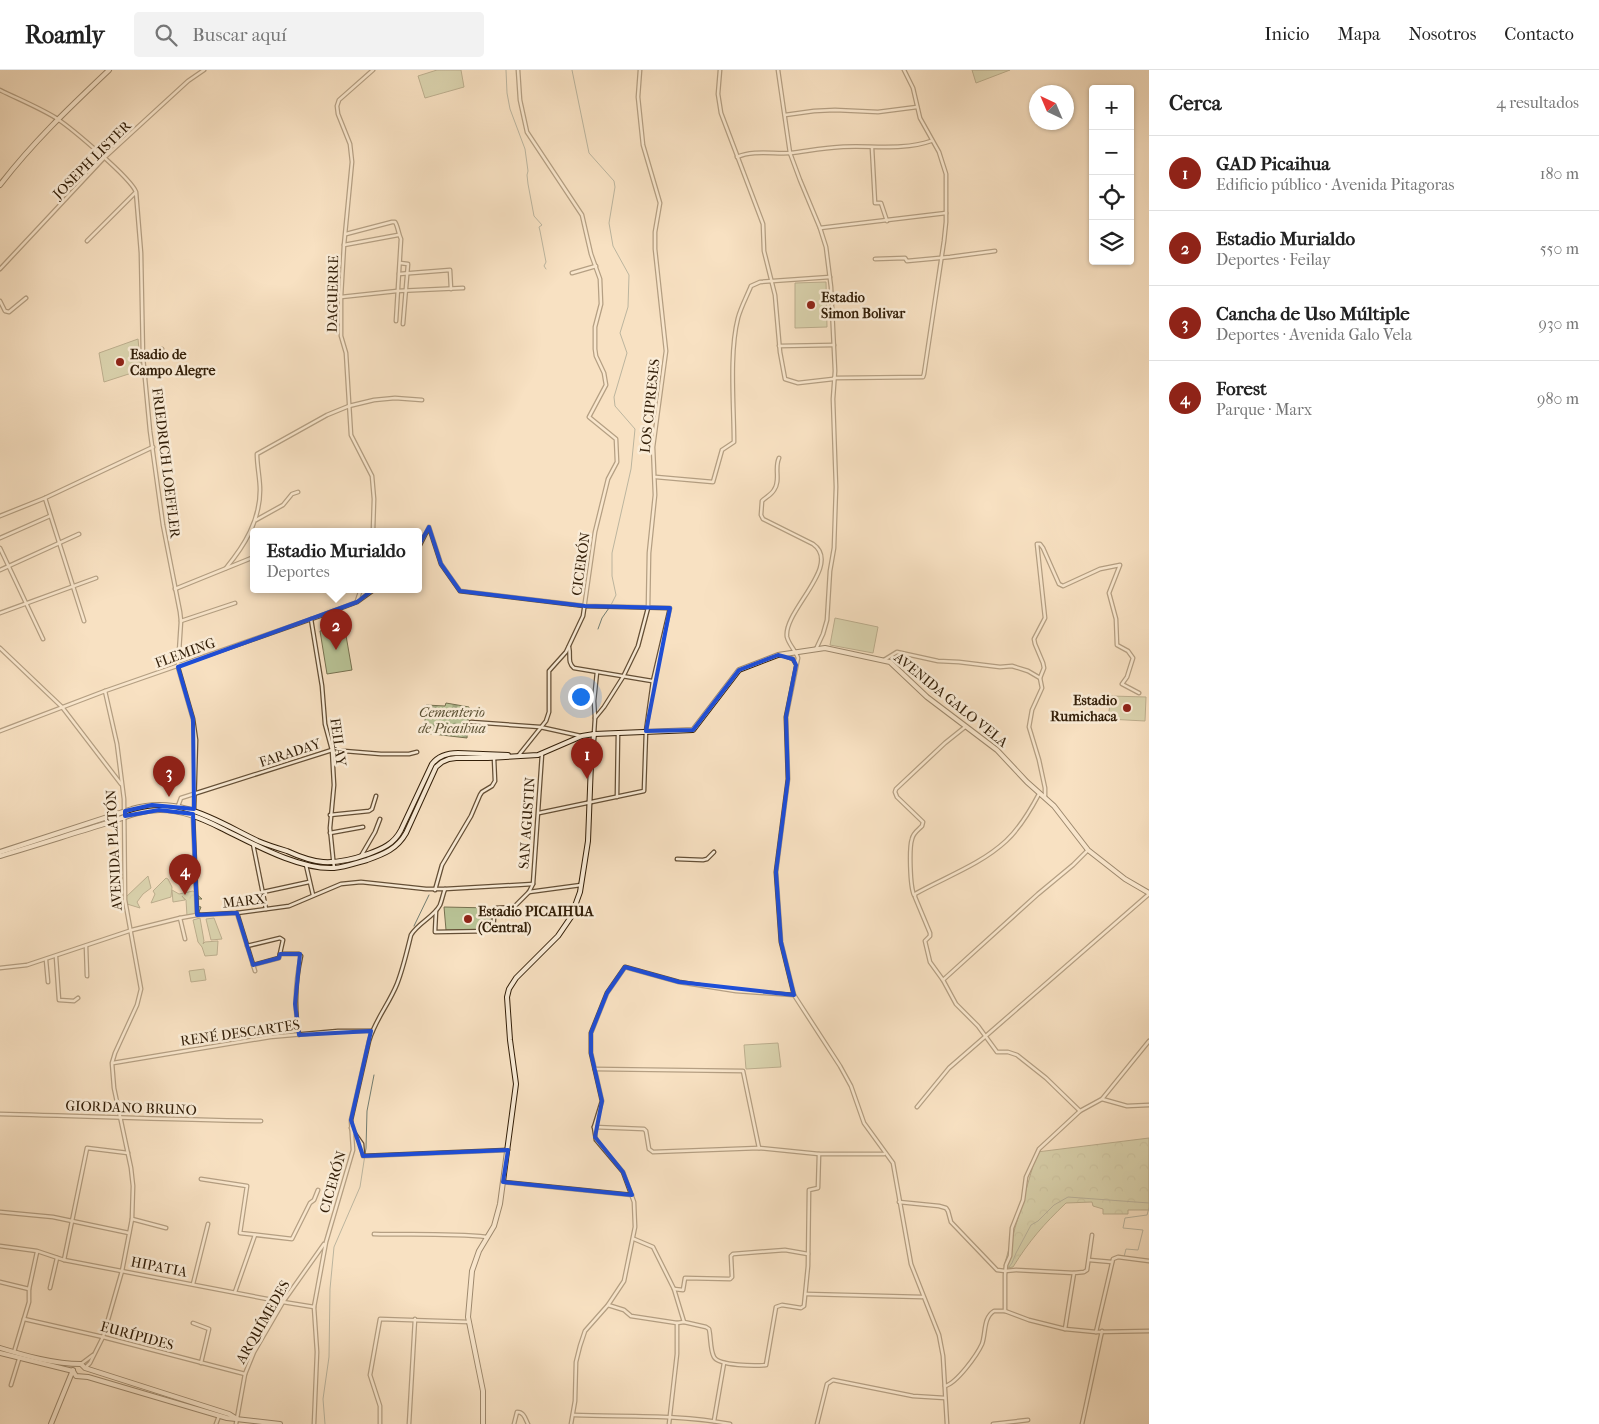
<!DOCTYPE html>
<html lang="es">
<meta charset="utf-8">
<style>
body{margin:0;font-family:"IM FELL French Canon",serif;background:#f2f2f2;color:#222}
.controls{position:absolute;right:15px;top:15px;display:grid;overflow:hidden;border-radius:5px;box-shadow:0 1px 4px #0004}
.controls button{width:45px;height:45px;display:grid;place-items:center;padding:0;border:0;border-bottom:1px solid #e0e0e0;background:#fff;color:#222;font:25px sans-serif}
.compass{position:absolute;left:1029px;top:15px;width:45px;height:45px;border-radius:50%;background:#fff;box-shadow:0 1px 4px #0004;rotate:316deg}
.you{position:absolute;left:580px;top:626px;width:18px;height:18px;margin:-12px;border:4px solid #fff;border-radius:50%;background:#1a73e8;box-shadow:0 0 0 8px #1a73e833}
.badge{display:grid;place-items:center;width:32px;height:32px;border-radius:50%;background:#8f2418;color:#fff;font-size:16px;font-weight:700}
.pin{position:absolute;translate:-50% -41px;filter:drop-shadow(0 1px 2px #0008)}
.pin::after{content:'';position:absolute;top:26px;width:18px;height:15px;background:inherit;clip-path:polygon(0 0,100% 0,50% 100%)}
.popup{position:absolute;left:250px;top:458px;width:172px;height:65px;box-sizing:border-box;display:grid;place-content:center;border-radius:5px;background:#fff;filter:drop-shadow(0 1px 4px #0005);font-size:16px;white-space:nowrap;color:#767676}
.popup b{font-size:19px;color:#222}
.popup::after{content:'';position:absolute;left:50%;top:100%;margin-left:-10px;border:10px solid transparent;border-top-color:#fff}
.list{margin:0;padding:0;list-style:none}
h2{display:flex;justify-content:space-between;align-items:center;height:65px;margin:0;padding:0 20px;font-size:21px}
h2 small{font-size:16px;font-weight:400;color:#767676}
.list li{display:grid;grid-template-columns:32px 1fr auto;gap:15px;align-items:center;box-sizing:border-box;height:75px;padding:0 20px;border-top:1px solid #e0e0e0}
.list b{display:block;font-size:19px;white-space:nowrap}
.list p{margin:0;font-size:16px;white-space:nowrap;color:#767676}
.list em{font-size:16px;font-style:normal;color:#767676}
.icon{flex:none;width:28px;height:28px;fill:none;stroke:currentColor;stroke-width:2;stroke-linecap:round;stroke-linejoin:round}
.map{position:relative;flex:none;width:1149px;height:1354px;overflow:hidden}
header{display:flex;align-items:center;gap:30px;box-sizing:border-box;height:70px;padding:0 25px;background:#fff;border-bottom:1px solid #e0e0e0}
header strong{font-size:24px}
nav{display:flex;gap:28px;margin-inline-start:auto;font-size:18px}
.search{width:350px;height:45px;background:#f2f2f2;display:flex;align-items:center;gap:12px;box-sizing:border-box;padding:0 18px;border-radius:5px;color:#767676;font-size:19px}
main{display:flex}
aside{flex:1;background:#fff}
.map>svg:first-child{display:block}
.green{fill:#b9c497;stroke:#767150}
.forest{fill:url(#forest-crowns);stroke:#767150}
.cemetery{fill:url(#cemetery-stones);stroke:#767150}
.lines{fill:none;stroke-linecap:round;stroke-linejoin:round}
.stream{stroke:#737d71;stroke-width:1}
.street-casing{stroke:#644f36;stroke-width:5}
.secondary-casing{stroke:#321e08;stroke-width:6}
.street{stroke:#faecd7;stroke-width:2.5}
.secondary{stroke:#faecd7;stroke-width:4}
.marked{fill:none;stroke:#1d4ed8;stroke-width:4;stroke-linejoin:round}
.poi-dot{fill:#8f2418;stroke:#faecd7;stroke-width:2}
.labels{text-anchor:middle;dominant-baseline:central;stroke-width:5;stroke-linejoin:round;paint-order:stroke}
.street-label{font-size:14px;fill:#321e08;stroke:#faecd7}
.poi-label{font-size:14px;font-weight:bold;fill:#321e08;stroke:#faecd7;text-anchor:start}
.park-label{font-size:14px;font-style:italic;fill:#5a5033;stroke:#faecd7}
</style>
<header>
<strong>Roamly</strong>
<div class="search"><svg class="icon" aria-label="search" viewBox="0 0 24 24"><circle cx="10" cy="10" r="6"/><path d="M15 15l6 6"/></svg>Buscar aquí</div>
<nav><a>Inicio</a><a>Mapa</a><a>Nosotros</a><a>Contacto</a></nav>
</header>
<main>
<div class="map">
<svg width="1149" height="1354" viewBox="0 0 1149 1354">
<defs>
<pattern id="forest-crowns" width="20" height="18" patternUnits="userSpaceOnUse" patternTransform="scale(1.25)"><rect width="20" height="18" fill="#b9c497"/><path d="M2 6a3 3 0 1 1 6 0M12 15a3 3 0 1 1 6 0" fill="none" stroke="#a0a881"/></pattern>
<pattern id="cemetery-stones" width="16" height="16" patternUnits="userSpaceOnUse" patternTransform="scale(1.25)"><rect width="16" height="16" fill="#b9c497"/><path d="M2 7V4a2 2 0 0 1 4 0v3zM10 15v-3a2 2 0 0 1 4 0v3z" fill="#a0a881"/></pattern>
</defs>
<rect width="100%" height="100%" fill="#f8e1c2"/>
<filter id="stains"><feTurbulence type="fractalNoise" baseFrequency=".004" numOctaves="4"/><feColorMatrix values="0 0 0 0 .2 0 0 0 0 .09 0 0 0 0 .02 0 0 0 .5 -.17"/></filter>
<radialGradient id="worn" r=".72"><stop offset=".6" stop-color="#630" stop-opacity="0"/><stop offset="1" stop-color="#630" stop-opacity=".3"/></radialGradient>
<g class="green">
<path d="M437 0H461L464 17 425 28 418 6Z"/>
<path d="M972 0H1010L976 13Z"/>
<path d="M826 212 827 257 795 258V213Z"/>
<path d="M138 269 141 300 104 312 99 283Z"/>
<path d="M835 548 878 557 873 583 830 575Z"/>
<path d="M344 554 352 600 327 604 320 561Z"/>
<path d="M1111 626 1146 627 1145 651 1108 649Z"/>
<path d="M148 806 151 818 143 824 137 832 140 838 127 834 126 827Z"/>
<path d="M166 808 168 809 172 817 171 827 151 833 155 824 153 821Z"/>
<path d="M444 837 491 838V860H446Z"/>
<path d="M200 848 204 871 203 874 205 872 218 871 217 885 205 886 202 877 198 872 193 850Z"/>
<path d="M214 848 222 869 211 870 206 849Z"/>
<path d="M204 899 206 910 191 912 189 901Z"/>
<path d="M778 973 781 997 746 999 744 975Z"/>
</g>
<g class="forest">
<path d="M172 820 179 824 193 821 202 829H196V836L201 837 199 842 203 845 187 846 186 830 182 826 185 830 173 832Z"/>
<path d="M1149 1068V1140H1128V1144H1103V1139L1093 1136 1092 1132 1066 1133C1044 1154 1029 1171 1013 1197L1007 1198 1004 1196 1037 1082Z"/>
</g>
<path class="cemetery" d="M446 633 469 637 467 668 424 663 426 635 445 636Z"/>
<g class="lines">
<g class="stream">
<path d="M506 0 507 23 510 39 525 79 528 101 527 105 528 114 534 146 542 155 539 157 540 161 546 192 544 196 546 199"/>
<path d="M572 0 589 83 614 111 615 117 609 153 613 176 629 205 628 237 620 263 627 283 614 327 615 336 635 359 631 399 612 483V506L616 525 611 535"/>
<path d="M598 559 602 548 609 538"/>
<path d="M414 856 429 825"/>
<path d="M1124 1187 1126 1179 1138 1180 1143 1160 1123 1158 1125 1148 1147 1145 1149 1138"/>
<path d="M1009 1197 1012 1193 1016 1183 1031 1155 1038 1151 1054 1135 1068 1127 1149 1133"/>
<path d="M325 1354 323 1329 329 1287 330 1219 334 1177 360 1117 366 1078 367 1041 374 1005"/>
</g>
<defs>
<g id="street">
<path d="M518 0 520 30 527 62 582 145 591 184 600 209 601 234 595 257V279L596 286 604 303 606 315 589 347 616 369 617 392 608 409 595 462 583 546 566 582 549 601V642L546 651 518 686"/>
<path d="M720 0 718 24 721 43 763 154 764 181 775 225 780 282 785 309 798 313 833 309"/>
<path d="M778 0 790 83 800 110 820 158 826 177 831 217 835 301 833 329 836 417 834 478 830 501 827 550 823 564 816 579"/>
<path d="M0 20C18 29 38 37 56 48 70 57 131 108 136 122L141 183 143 287 150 361 163 455 180 542 181 551 178 597 193 649 196 670 194 740"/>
<path d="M785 45 814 41 835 40 878 42 917 37"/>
<path d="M872 78 875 133H881L887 151"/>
<path d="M737 87C753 80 773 84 790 83 807 81 823 78 840 77 870 75 902 81 931 71"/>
<path d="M820 158 946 143"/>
<path d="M346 164 392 152H395C398 156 398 163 401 169L396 251"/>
<path d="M87 171 135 123"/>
<path d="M344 175 398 165"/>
<path d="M875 189 905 188 907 191 950 187 995 181"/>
<path d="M400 193 408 194 403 254"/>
<path d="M0 199 104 88 188 11 204 0"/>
<path d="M572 203 596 196"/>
<path d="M399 204 450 200 451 219"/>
<path d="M341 227 397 221 463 218"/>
<path d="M0 231 5 241 9 242 26 228"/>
<path d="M779 276 834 275"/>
<path d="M143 287 162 279"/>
<path d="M834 308 923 307 924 304 944 171 946 152V104L939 82 920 48 913 18 904 0"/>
<path d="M779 388C774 399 781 410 774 420 771 425 766 427 762 431L761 445 763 449 813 474C843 495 783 541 787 567 789 575 796 581 798 588L786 647 788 709 776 802 781 872 794 925 840 996 851 1016 864 1053 893 1093 911 1194 939 1265 943 1286 947 1354"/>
<path d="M656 407 713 412 722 380 734 372C734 336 729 283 738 248 741 237 747 226 751 216L760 212 830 207"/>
<path d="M45 428 84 551"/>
<path d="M0 446 45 428 153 377"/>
<path d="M256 450 283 435 292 424 298 422"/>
<path d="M373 461 374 429 372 406 351 365 346 283 341 266V227L344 175 352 92 350 74 338 44 337 36 339 30 373 0"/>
<path d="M0 468 50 446"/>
<path d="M0 478 43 569"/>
<path d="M418 479 429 457 441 494 460 521 585 536 670 538 653 611 646 661 644 721 539 743"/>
<path d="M226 498C245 475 260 450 260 420 260 408 257 396 257 384L327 345 349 336 374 330 395 328 422 330"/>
<path d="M0 500 79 464"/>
<path d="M175 519 254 487"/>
<path d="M357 531 361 519"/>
<path d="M0 543 96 508"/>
<path d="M311 549 322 616 325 654 332 680 334 715 330 758 334 798"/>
<path d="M181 551 235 533"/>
<path d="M569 577C571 586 567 592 574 598L652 611"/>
<path d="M0 578 62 637 121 714"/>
<path d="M785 586 793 589 796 594"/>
<path d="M884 590 897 582 938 591 959 592 1000 597 1012 596 1028 601 1040 608"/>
<path d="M595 648 594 631 597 602"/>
<path d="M471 652 540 657 581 666"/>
<path d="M0 661 105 621 320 546 357 532 375 519"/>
<path d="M594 664 595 648 604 637 623 607 638 576 648 538 649 483 655 425 653 377 666 281 655 179V162L660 133 643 75 638 27 640 0"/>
<path d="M1039 724C1030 741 1020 758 1006 771 980 795 945 807 915 824V827L930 863V866L925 871 930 892 943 910 956 934 978 956 997 982H1008L1017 985 1046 1008 1080 1041"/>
<path d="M617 727 618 663"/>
<path d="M1045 728V718L1039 690 1029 657 1032 640 1042 618 1040 608 1044 598 1043 593 1035 574 1034 569 1045 548 1037 474H1040L1043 478 1059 514 1063 516 1100 499 1120 495 1109 523 1116 549 1117 575 1128 581 1133 588 1127 607 1122 614 1139 623"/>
<path d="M178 736 181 728 332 680 381 684H409L417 682"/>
<path d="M330 745 369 741 372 739 376 726"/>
<path d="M193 746 197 845"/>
<path d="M330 763 363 757"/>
<path d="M253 774 266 839"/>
<path d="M361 786 375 762 380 749"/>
<path d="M677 789 703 790 707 789 714 782"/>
<path d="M306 795 313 825"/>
<path d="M445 819 533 814"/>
<path d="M435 820 442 795 471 746 480 725 482 722 492 716 495 711 494 688"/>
<path d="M263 822 309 812"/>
<path d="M529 822 581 815"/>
<path d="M914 825C910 816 909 778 912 769 913 763 918 760 922 756L923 752 897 727 895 722 896 719 945 673 965 657"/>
<path d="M436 841 435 862 491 861 493 859 495 838 514 837 529 822 533 814 542 684"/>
<path d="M237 843 255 901"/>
<path d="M180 848 185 869"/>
<path d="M86 876 87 906"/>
<path d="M247 876 280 868 283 870 279 888 253 895"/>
<path d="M280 884H299L301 886C295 913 294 938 299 965"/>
<path d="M56 887 59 930 74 931 78 928"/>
<path d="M46 890 48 912"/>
<path d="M0 898 27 895 132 860 180 848 197 845 237 843 289 836 341 814 361 812 426 819H445C443 824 442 830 440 835 434 847 418 853 411 865 407 881 403 899 397 914 389 934 375 950 369 971L351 1050 353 1080 326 1172 314 1237 317 1282 314 1354"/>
<path d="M943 910 1038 824 1073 795 1088 780"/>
<path d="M113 993 270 967 338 961H372"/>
<path d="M595 999 743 1001 759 1078"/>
<path d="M1102 1029 1127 1036 1149 1035"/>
<path d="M917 1037 949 998 1149 824"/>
<path d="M0 1044C87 1046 174 1050 261 1051"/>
<path d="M594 1057 602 1031 591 983V963L607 923 625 897 679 912 736 921 794 925"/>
<path d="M351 1058 362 1074 363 1086 508 1080"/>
<path d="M201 1109 247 1116 240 1163 292 1169 310 1133 314 1130 318 1120"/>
<path d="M503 1112 632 1125"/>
<path d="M899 1132 939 1136 946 1138 948 1141 951 1152 997 1200 1005 1201 1016 1200 1074 1203"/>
<path d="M0 1142 53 1147 129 1163"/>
<path d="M132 1149 166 1158"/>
<path d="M374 1164C411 1165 449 1163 487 1167"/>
<path d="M634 1169 653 1177 674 1219 684 1252 706 1257 709 1259C711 1267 710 1280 714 1287 719 1296 756 1296 766 1295L776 1237 782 1235 801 1238 804 1236 808 1196 809 1120 818 1118 819 1084"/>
<path d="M0 1176 37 1181 64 1190 283 1232 314 1237"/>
<path d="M64 1190 87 1078 128 1083"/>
<path d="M1089 1190 1112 1192"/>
<path d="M0 1212 29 1219"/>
<path d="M193 1214 208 1154"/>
<path d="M50 1218 57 1188"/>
<path d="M674 1219 683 1220 685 1208 730 1209 732 1207 731 1186 733 1184 785 1180 808 1184"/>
<path d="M235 1222 255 1165"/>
<path d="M806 1224 922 1227"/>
<path d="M608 1235 624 1240 631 1246 677 1253"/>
<path d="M1005 1241V1205L1006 1195 1010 1186 1012 1158 1023 1130 1026 1107 1039 1079 1080 1041 1102 1029 1149 971"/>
<path d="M24 1249 103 1267 245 1304"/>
<path d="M193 1253 209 1259 201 1293"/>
<path d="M1065 1259 1074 1203 1084 1202 1087 1200 1092 1165"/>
<path d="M1096 1262 1113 1189 1118 1187 1149 1191"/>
<path d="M14 1282 29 1232V1219L37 1182"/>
<path d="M81 1294 93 1285"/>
<path d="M86 1297 90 1293 103 1267 122 1201 132 1149 133 1116 131 1098 114 1018 112 993 115 983 137 935 141 919 125 830 124 729 117 674 105 621"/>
<path d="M11 1315 19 1289"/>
<path d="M945 1316C957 1313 977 1285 982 1274 986 1263 983 1248 994 1241H1005L1029 1250 1065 1259 1096 1262 1149 1261"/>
<path d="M574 1345C626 1347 679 1344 730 1354"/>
<path d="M714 1351 724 1293"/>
<path d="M216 1354 219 1346"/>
<path d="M236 1354 245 1304 254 1282 283 1232 324 1174"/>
<path d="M380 1354V1336L370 1305 380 1249 469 1252"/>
<path d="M409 1354 415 1249"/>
<path d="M514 1354 517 1342C524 1342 525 1348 528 1354"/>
<path d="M571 1354 575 1331 576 1292 580 1276 585 1261 608 1235 624 1211 635 1157 634 1132 623 1102 596 1070 594 1057 644 1059 646 1061 649 1079 653 1082 759 1078 819 1084H884"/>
<path d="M669 1354 677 1284V1253L684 1252"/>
<path d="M817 1354 827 1314 833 1310 913 1326 945 1328"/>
<path d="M993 1354 1028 1350"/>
<path d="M1082 1354 1102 1261"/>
</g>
<g id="secondary">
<path d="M0 115C33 72 70 37 109 0"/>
<path d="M0 782 132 739C181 725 216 751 258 771 267 775 277 778 287 781 298 786 310 791 323 792 338 793 354 789 368 784 382 779 394 774 401 760L432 694C439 685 448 683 458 683L508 685"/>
<path d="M0 786C34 776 68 765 101 755 121 749 139 740 160 740 182 740 201 748 221 758 252 773 299 800 334 798 345 797 356 793 367 790 384 784 397 779 406 763L436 697 442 692 449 689 456 688H488L538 685 582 666 594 664 693 660 739 600 778 585 825 578 890 592 927 627 997 680 1027 712 1054 736 1088 780 1125 809 1149 823"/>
<path d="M0 1278C26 1286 54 1294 81 1294L85 1298 229 1344 237 1349"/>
<path d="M0 1283 73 1301"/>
<path d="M73 1301 76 1306 88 1307 227 1348 280 1354"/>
<path d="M51 1354 73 1300"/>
<path d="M483 1354V1321L468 1247 472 1201 479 1181 494 1156 500 1134 516 1014 510 970 507 927 509 919 516 908 558 866 571 847 580 822 588 771 591 693 594 664"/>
</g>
</defs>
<use href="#street" class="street-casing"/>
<use href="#secondary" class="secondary-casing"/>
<use href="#street" class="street"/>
<use href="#secondary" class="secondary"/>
</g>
<path d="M0 0H1149V1354H0ZM429 457 441 494 460 521 585 536 670 538 646 661 693 660 739 600 778 585 793 589 796 595 786 647 788 709 776 802 781 872 794 925 679 912 625 897 607 923 591 963V983L602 1031 595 1067 623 1102 632 1125 503 1112 508 1080 363 1086 351 1050 371 961 299 965 295 934 300 884H280L279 888 253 895 237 843 197 845 193 744 159 740 125 746V741L152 735 194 739 193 649 178 597 357 532 410 491Z" fill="#f8e1c2" fill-opacity=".55" fill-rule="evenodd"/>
<path class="marked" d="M429 457 441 494 460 521 585 536 670 538 646 661 693 660 739 600 778 585 793 589 796 595 786 647 788 709 776 802 781 872 794 925 679 912 625 897 607 923 591 963V983L602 1031 595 1067 623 1102 632 1125 503 1112 508 1080 363 1086 351 1050 371 961 299 965 295 934 300 884H280L279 888 253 895 237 843 197 845 193 744 159 740 125 746V741L152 735 194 739 193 649 178 597 357 532 410 491Z"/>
<g class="poi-dot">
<circle cx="811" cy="235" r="5"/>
<circle cx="120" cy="292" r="5"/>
<circle cx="1127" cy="638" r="5"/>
<circle cx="468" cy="849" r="5"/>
</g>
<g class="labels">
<g class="street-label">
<text transform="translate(92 90) rotate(-45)">JOSEPH LISTER</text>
<text transform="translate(333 224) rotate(-89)">DAGUERRE</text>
<text transform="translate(650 336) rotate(-84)">LOS CIPRESES</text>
<text transform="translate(166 393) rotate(83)">FRIEDRICH LOEFFLER</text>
<text transform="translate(581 494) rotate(-82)">CICERÓN</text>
<text transform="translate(185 583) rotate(-20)">FLEMING</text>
<text transform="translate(951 630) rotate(39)">AVENIDA GALO VELA</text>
<text transform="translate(338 672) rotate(82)">FEILAY</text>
<text transform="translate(290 683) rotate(-18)">FARADAY</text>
<text transform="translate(527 753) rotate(-86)">SAN AGUSTIN</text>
<text transform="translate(114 780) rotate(-93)">AVENIDA PLATÓN</text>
<text transform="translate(244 831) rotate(-6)">MARX</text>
<text transform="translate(240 963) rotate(-8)">RENÉ DESCARTES</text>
<text transform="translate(131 1038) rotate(2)">GIORDANO BRUNO</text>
<text transform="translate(333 1112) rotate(-74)">CICERÓN</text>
<text transform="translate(159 1197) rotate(11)">HIPATIA</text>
<text transform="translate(263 1252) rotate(-60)">ARQUÍMEDES</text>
<text transform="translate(137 1266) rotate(15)">EURÍPIDES</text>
</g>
<g class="poi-label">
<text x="821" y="227">Estadio<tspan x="821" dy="16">Simon Bolivar</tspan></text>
<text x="130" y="284">Esadio de<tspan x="130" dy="16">Campo Alegre</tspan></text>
<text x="1117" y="630" text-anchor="end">Estadio<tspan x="1117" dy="16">Rumichaca</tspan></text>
<text x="478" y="841">Estadio PICAIHUA<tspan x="478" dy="16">(Central)</tspan></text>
</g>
<g class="park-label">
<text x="452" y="642">Cementerio<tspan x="452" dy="16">de Picaihua</tspan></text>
</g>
</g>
<rect width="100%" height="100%" filter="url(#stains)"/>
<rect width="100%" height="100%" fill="url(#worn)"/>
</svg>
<div class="controls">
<button>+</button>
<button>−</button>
<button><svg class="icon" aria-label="locate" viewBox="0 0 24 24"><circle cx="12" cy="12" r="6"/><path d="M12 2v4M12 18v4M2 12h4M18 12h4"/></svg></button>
<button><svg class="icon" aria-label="layers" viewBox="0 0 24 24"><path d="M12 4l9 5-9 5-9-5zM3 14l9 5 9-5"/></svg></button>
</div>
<svg class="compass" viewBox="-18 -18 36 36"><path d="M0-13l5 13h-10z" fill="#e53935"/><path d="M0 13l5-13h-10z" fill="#767676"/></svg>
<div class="you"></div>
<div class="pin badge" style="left:587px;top:709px">1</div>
<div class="pin badge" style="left:336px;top:580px">2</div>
<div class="popup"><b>Estadio Murialdo</b>Deportes</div>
<div class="pin badge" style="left:169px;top:727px">3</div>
<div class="pin badge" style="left:185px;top:825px">4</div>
</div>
<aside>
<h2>Cerca<small>4 resultados</small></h2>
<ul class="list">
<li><span class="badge">1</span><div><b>GAD Picaihua</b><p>Edificio público · Avenida Pitagoras</p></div><em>180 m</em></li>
<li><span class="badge">2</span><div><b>Estadio Murialdo</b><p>Deportes · Feilay</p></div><em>550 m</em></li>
<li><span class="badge">3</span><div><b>Cancha de Uso Múltiple</b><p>Deportes · Avenida Galo Vela</p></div><em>930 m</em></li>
<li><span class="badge">4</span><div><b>Forest</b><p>Parque · Marx</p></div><em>980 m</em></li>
</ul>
</aside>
</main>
